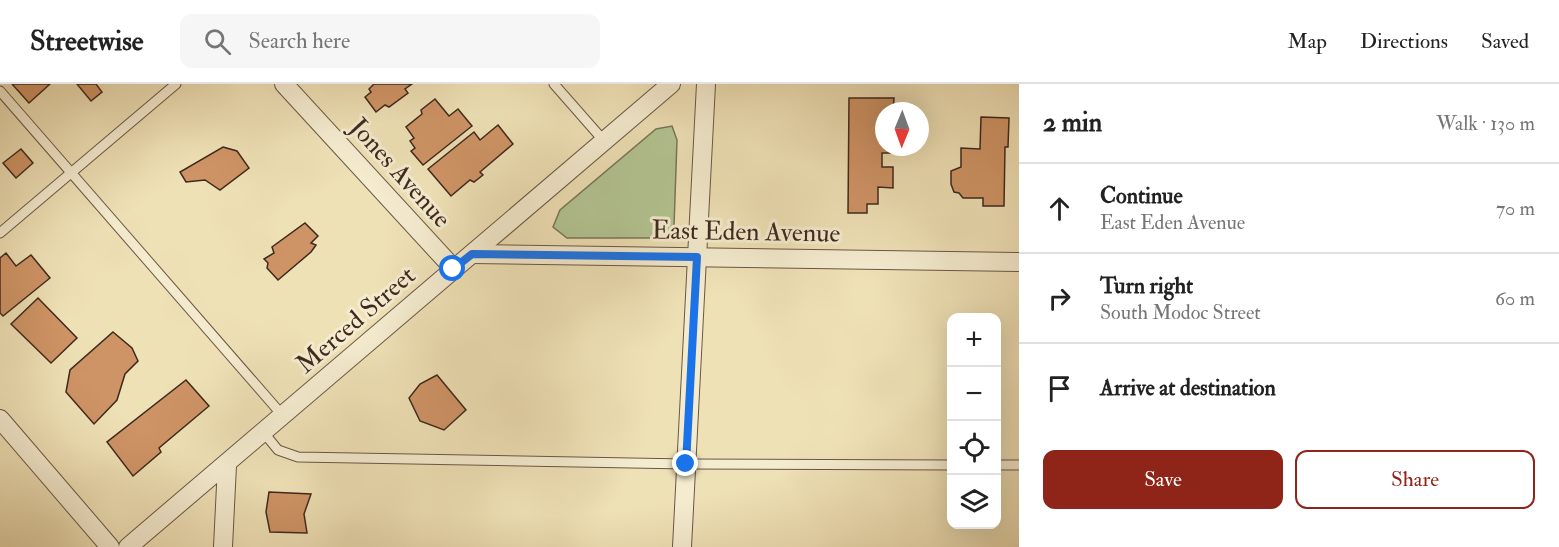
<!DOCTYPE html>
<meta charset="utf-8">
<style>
body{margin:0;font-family:"IM FELL Double Pica",serif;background:#f6f6f6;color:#222}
.controls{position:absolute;right:18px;bottom:18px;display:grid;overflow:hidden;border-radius:12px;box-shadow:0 6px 24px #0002}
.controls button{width:54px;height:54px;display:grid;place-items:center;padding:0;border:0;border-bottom:2px solid #e0e0e0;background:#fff;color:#222;font:30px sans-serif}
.compass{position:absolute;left:875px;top:18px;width:54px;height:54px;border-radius:50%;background:#fff;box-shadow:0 6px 24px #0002;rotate:181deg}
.stop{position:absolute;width:18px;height:18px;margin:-14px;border:4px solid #1a73e8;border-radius:50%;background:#fff}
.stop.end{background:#1a73e8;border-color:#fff;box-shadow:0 2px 6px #0008}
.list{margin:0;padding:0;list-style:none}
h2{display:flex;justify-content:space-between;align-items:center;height:78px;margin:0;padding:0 24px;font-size:26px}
h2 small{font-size:20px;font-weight:400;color:#767676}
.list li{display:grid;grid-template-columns:39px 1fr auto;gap:18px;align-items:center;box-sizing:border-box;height:90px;padding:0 24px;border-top:2px solid #e0e0e0}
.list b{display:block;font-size:22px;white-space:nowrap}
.list p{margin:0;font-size:20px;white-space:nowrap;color:#767676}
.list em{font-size:20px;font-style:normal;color:#767676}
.actions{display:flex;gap:12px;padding:18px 24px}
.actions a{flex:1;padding:14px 0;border:2px solid #8f2418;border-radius:12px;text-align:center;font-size:21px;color:#8f2418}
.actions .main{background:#8f2418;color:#fff}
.icon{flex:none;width:33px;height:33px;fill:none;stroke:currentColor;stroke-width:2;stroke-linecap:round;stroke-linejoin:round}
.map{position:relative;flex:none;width:1019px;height:463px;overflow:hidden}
header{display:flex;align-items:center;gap:36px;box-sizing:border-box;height:84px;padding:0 30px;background:#fff;border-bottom:2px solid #e0e0e0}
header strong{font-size:28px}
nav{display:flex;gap:33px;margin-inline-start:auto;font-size:21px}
.search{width:420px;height:54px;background:#f6f6f6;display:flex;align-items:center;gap:15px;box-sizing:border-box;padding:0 21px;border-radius:12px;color:#767676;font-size:22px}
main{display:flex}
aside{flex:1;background:#fff}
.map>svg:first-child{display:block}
.green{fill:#b3c492;stroke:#787658;stroke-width:1.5}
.building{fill:#cf9466;stroke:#3e291f;stroke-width:1.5}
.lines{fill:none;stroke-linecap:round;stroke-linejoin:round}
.lane-casing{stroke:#6a5745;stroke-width:11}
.street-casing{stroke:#6a5745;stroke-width:20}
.lane{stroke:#f5ecd0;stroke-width:9}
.street{stroke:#f5ecd0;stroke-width:18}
.route{stroke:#1a73e8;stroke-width:8}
.labels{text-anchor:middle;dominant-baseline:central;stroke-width:6;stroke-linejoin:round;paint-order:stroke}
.street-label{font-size:26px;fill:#3e291f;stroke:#f5ecd0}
</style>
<header>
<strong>Streetwise</strong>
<div class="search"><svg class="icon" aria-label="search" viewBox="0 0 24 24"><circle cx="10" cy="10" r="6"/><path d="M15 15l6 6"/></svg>Search here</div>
<nav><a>Map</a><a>Directions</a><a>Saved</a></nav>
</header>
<main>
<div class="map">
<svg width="1019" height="463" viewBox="0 0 1019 463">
<rect width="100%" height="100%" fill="#efe1b6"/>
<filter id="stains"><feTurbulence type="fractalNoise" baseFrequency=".00333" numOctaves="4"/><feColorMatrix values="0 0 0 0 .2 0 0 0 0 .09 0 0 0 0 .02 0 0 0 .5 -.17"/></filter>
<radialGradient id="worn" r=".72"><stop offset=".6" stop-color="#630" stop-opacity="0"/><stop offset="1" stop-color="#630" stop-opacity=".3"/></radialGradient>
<path class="green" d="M672 42 677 56 674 142 659 154H567L553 143 560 126 656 45Z"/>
<g class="building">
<path d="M12 0H50L29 19Z"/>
<path d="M77 0H96L102 8 91 17Z"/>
<path d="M374 0H412L405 5 408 9 389 23 385 21 376 28 365 13 371 8 369 5Z"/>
<path d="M849 14H894L893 27H884V63H893V69H882V83H893V104L878 103V120H867V129H848Z"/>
<path d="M435 15 449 32 458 25 472 42 423 81 411 67 415 64 410 57 414 54 406 43 422 30 421 26Z"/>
<path d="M981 33 1009 34 1008 63H1005L1004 122H983V114H963L959 109 954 108 951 100V87L961 83V64L980 65Z"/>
<path d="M498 41 513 60 480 88 483 91 474 98 470 96 451 112 428 85 474 48 480 56Z"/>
<path d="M223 63 237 67 249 84 220 106 205 96 186 98 180 88Z"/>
<path d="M21 65 33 79 16 94 3 79Z"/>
<path d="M305 139 318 152 311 159 316 161 311 168 278 196 267 184 268 179 264 175 274 169 272 163Z"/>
<path d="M6 169 16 182 31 171 50 194 3 232 0 229V174Z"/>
<path d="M38 214 77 254 51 279 11 240Z"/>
<path d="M113 248 132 264 138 277 125 290 117 316 94 340 66 308 70 286Z"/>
<path d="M437 291 466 326 444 346 420 337 409 314 420 300Z"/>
<path d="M186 296 209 322 159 364 161 368 133 392 107 358Z"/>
<path d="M269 408 311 410 304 430 307 449 270 448 266 428Z"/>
</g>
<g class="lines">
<defs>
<g id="lane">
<path d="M554 0 604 57"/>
<path d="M0 7 283 332"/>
<path d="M0 149 176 0"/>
<path d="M264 349 278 366 298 373 686 380 951 381"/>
<path d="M996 381H1019"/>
</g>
<g id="street">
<path d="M284 0 454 185"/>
<path d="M472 170 1019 178"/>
<path d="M0 335 110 463"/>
<path d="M128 463 671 0"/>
<path d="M223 463 227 381"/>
<path d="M682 463 706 0"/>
</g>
</defs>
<use href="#lane" class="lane-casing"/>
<use href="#street" class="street-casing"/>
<use href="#lane" class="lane"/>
<use href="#street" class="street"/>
</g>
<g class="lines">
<path class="route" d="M453 185 472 170 697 173 686 380"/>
</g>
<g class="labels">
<g class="street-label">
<text transform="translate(400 89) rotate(48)">Jones Avenue</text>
<text transform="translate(746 148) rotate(1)">East Eden Avenue</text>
<text transform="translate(356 236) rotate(-41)">Merced Street</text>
</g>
</g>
<rect width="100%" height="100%" filter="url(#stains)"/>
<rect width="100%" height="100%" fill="url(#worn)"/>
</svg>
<div class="controls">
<button>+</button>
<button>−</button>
<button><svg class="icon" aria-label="locate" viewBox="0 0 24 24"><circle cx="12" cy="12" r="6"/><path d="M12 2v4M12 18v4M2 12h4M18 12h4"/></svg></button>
<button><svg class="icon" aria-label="layers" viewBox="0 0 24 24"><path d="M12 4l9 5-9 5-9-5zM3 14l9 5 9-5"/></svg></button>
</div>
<svg class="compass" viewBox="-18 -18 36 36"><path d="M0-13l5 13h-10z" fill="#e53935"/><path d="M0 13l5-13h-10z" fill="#767676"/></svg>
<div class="stop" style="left:453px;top:185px"></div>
<div class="stop end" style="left:686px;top:380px"></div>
</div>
<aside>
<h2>2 min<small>Walk · 130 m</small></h2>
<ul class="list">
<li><svg class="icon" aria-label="ahead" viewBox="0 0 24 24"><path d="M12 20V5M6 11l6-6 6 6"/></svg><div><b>Continue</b><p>East Eden Avenue</p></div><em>70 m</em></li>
<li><svg class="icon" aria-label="right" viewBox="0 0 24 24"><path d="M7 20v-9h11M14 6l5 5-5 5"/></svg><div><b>Turn right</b><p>South Modoc Street</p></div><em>60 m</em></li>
<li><svg class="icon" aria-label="arrive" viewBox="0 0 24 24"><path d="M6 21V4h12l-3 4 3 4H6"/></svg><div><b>Arrive at destination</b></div></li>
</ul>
<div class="actions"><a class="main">Save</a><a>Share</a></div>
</aside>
</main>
